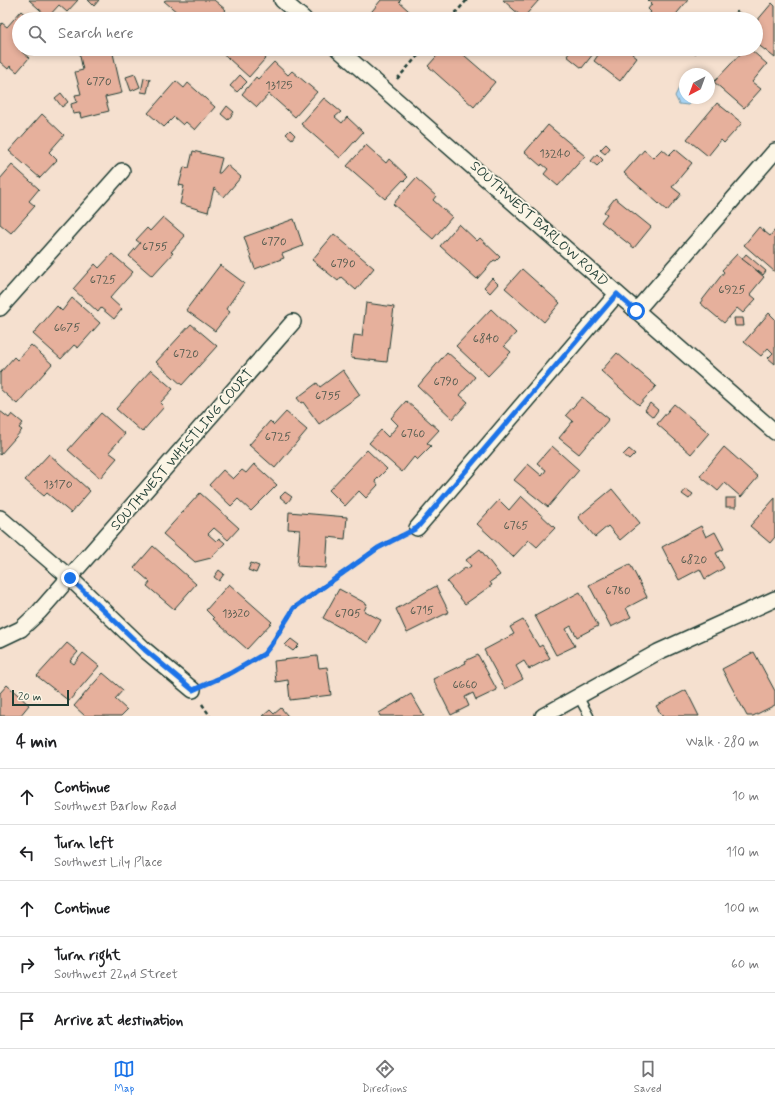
<!DOCTYPE html>
<meta charset="utf-8">
<style>
body{margin:0;font-family:Mynerve,sans-serif;background:#f2f2f2;color:#202124}
.compass{position:absolute;left:679px;top:68px;width:36px;height:36px;border-radius:50%;background:#fff;box-shadow:0 2px 6px #0003;rotate:221deg}
.scale{position:absolute;left:12px;bottom:10px;width:57px;box-sizing:border-box;padding-left:4px;border:2px solid #1f3d34;border-top:0;font-size:11px;line-height:14px;white-space:nowrap;color:#1f3d34;-webkit-text-stroke:3px #fcf5e5;paint-order:stroke}
.stop{position:absolute;width:12px;height:12px;margin:-9px;border:3px solid #1a73e8;border-radius:50%;background:#fff}
.stop.end{background:#1a73e8;border-color:#fff;box-shadow:0 1px 4px #0008}
.list{margin:0;padding:0;list-style:none}
h2{display:flex;justify-content:space-between;align-items:center;height:52px;margin:0;padding:0 16px;font-size:17px}
h2 small{font-size:13px;font-weight:400;color:#757577}
.list li{display:grid;grid-template-columns:26px 1fr auto;gap:12px;align-items:center;box-sizing:border-box;height:56px;padding:0 16px;border-top:1px solid #e0e0e0}
.list b{display:block;font-size:15px;white-space:nowrap}
.list p{margin:0;font-size:13px;white-space:nowrap;color:#757577}
.list em{font-size:13px;font-style:normal;color:#757577}
.icon{flex:none;width:22px;height:22px;fill:none;stroke:currentColor;stroke-width:2;stroke-linecap:round;stroke-linejoin:round}
.map{position:relative;flex:none;width:775px;height:716px;overflow:hidden}
.search{position:absolute;background:#fff;box-shadow:0 2px 6px #0003;left:12px;right:12px;top:12px;height:44px;display:flex;align-items:center;gap:10px;box-sizing:border-box;padding:0 14px;border-radius:22px;color:#757577;font-size:15px}
.sheet{height:332px;background:#fff}
nav{display:flex;justify-content:space-around;align-items:center;box-sizing:border-box;height:56px;border-top:1px solid #e0e0e0;background:#fff;font-size:11px;color:#757577}
nav a{display:grid;justify-items:center;gap:2px}
nav .on{color:#1a73e8}
.map>svg:first-child{display:block}
.water{fill:#abd7f7;stroke:#7399a9}
.building{fill:#e6b09c;stroke:#1f3d34}
.lines{fill:none;stroke-linecap:round;stroke-linejoin:round}
.service-casing{stroke:#1f3d34;stroke-width:11}
.minor-casing{stroke:#1f3d34;stroke-width:18}
.path{stroke:#1f3d34;stroke-width:2.5;stroke-dasharray:4 3;stroke-linecap:butt}
.service{stroke:#fcf5e5;stroke-width:8}
.minor{stroke:#fcf5e5;stroke-width:15}
.route{stroke:#1a73e8;stroke-width:5}
.labels{text-anchor:middle;dominant-baseline:central;stroke-width:4;stroke-linejoin:round;paint-order:stroke}
.number-label{font-size:12px;fill:#515a4e}
.street-label{font-size:14px;fill:#1f3d34;stroke:#fcf5e5}
</style>
<div class="map">
<svg width="775" height="716" viewBox="0 0 775 716">
<rect width="100%" height="100%" fill="#f5e0cf"/>
<filter id="ink" filterUnits="userSpaceOnUse"><feTurbulence type="fractalNoise" baseFrequency=".025" numOctaves="2"/><feDisplacementMap in="SourceGraphic" scale="8" xChannelSelector="R" yChannelSelector="G"/><feConvolveMatrix kernelMatrix="1 2 1 2 8 2 1 2 1" color-interpolation-filters="sRGB"/></filter>
<g filter="url(#ink)">
<path class="water" d="M685 84V98H695L688 105 679 104 675 96 680 86Z"/>
<g class="building">
<path d="M29 0H78L67 12 59 5 48 17Z"/>
<path d="M88 0H99L94 6Z"/>
<path d="M166 0H214L226 10 218 19H185L164 1Z"/>
<path d="M381 0H401L399 2 418 19H371L368 16Z"/>
<path d="M503 0H539L523 18Z"/>
<path d="M648 0H688L672 19H645L651 12 648 9 652 4Z"/>
<path d="M772 3 775 6V58L756 43V22Z"/>
<path d="M21 11 30 19H19V49H25L22 52 29 58 17 72 10 66 8 69 0 62V26L2 23 7 27Z"/>
<path d="M737 11 747 19H730Z"/>
<path d="M91 49H112L122 93 105 97 109 111 81 118 80 113 73 114 71 104 77 102 75 95 81 94 75 72 83 70 79 52Z"/>
<path d="M218 49H270L272 51 249 77Z"/>
<path d="M443 49H457L495 82 474 107 428 66Z"/>
<path d="M572 49H597L582 68 567 56Z"/>
<path d="M602 49 634 50 632 54 637 58 620 81 594 61Z"/>
<path d="M688 49H700L695 54Z"/>
<path d="M745 49H750L767 64 752 82 761 89 744 108 714 82Z"/>
<path d="M274 62 288 75 292 71 317 92 295 117 269 94 257 107 242 94 256 77 258 79Z"/>
<path d="M135 74 140 87 131 91 126 77Z"/>
<path d="M240 75 247 82 237 92 230 86Z"/>
<path d="M144 78 150 79 147 93 141 92Z"/>
<path d="M176 81 184 88 188 83 215 107 195 130 186 122 183 125 174 117 164 127 148 113Z"/>
<path d="M61 93 68 102 62 107 55 98Z"/>
<path d="M324 98 341 112 335 117 342 123 347 117 363 132 340 158 301 124Z"/>
<path d="M717 103 742 123 724 143 721 140 708 156 687 139Z"/>
<path d="M227 106 234 112 228 120 221 114Z"/>
<path d="M42 114 64 135 49 152 57 160 40 178 9 151Z"/>
<path d="M548 125 585 156 558 186 544 174 548 169 542 164 541 166 525 152Z"/>
<path d="M290 130 295 135 292 139 286 134Z"/>
<path d="M606 144 610 148 605 154 600 150Z"/>
<path d="M366 145 386 163 389 159 408 177 404 181 403 180 385 199 347 166Z"/>
<path d="M662 149 669 155 675 149 692 163 672 187 681 194 667 211 624 173 644 150 653 158Z"/>
<path d="M193 151 222 158 218 173H220L227 165 241 177 224 197 214 188 208 212 180 204 184 186 179 185 184 167 189 168Z"/>
<path d="M597 154 603 160 597 166 591 161Z"/>
<path d="M12 165 39 189 29 201 35 206 11 233 0 224V179Z"/>
<path d="M416 178 436 196 433 200 452 217 433 239 393 204Z"/>
<path d="M615 198 651 227 634 248 601 222 607 214 604 212Z"/>
<path d="M163 217 185 236 171 252 173 253 152 276 129 256 140 243 136 240 147 228 150 231Z"/>
<path d="M294 219 303 246 282 254 284 258 255 269 244 237Z"/>
<path d="M459 224 477 241 480 238 500 257 496 261 494 260 477 279 440 246Z"/>
<path d="M759 227 770 236 775 230V272L744 245Z"/>
<path d="M334 234 374 268 356 290 341 277 338 281 312 260Z"/>
<path d="M112 254 133 272 110 298 122 309 114 319 101 308 98 312 73 289 95 264 99 268Z"/>
<path d="M737 254 764 277 750 294 756 299 743 313 737 308 724 323 700 303 724 272 722 270Z"/>
<path d="M746 254 766 271 763 275 742 259Z"/>
<path d="M220 265 244 283 226 309 230 312 215 331 186 310Z"/>
<path d="M522 269 560 303 544 322 505 288Z"/>
<path d="M492 278 498 284 490 293 484 287Z"/>
<path d="M72 298 100 323 78 348 74 345 61 359 33 334 57 306 62 311Z"/>
<path d="M366 303 394 307 387 362 351 358 354 335 362 336Z"/>
<path d="M491 309 516 333 504 346 511 352 488 376 456 346Z"/>
<path d="M769 313 775 319V364L768 358 773 353 768 348 761 356 744 342Z"/>
<path d="M734 318H743L744 326H735Z"/>
<path d="M191 324 217 346 182 385 156 362Z"/>
<path d="M31 345 52 364 17 404 0 389V373L14 357 17 360Z"/>
<path d="M447 352 475 377 460 395 468 402 453 419 418 386Z"/>
<path d="M617 353 656 386 639 405 601 371Z"/>
<path d="M151 370 173 389 160 403 164 407 142 432 116 409Z"/>
<path d="M343 370 360 395 319 424 303 402 301 403 297 398 317 383 320 387Z"/>
<path d="M582 397 609 419 579 454 559 438 573 421 566 415Z"/>
<path d="M406 401 439 430 427 443 431 446 417 460 414 457 402 472 369 443 381 430 388 437 398 425 391 418Z"/>
<path d="M650 403 658 410 653 417 645 410Z"/>
<path d="M674 404 709 433 691 454 657 424Z"/>
<path d="M0 411 9 418 12 414 23 423 19 428 22 430 0 455Z"/>
<path d="M286 412 307 430 275 468 249 445 270 421 274 425Z"/>
<path d="M101 413 125 434 109 452 117 458 100 478 68 450Z"/>
<path d="M552 446 579 470 548 507 514 480 528 464 542 476 546 470 537 463Z"/>
<path d="M724 447 758 477 741 497 725 483 718 491 700 476Z"/>
<path d="M629 449 635 454 629 460 623 455Z"/>
<path d="M367 450 387 469 375 481 378 485 366 498 359 491 345 506 329 490Z"/>
<path d="M49 454 90 491 71 513 47 493 44 496 25 480Z"/>
<path d="M254 464 277 485 251 511 238 499 231 506 209 485 223 470 233 479 242 470 246 473Z"/>
<path d="M612 489 640 523 620 540 608 526 595 537 578 517Z"/>
<path d="M686 489 693 494 689 499 682 494Z"/>
<path d="M285 492 292 497 287 503 280 497Z"/>
<path d="M200 493 239 528 228 540 214 528 208 534 216 541 219 538 225 543 211 558 195 562 163 534Z"/>
<path d="M521 496 555 528 537 547 529 540 513 557 477 524 499 500 509 510Z"/>
<rect x="726" y="498" width="10" height="9"/>
<path d="M775 498V537L770 543 750 526Z"/>
<path d="M289 512 347 517 345 539 328 537 326 568 297 566 300 530 288 529Z"/>
<path d="M701 526 706 537 715 532 724 549 716 553 724 568 705 579 700 569 679 580 662 547Z"/>
<path d="M153 546 196 584 174 609 147 586 150 582 134 568Z"/>
<path d="M480 549 500 575 490 582 492 585 465 604 447 582 465 568 467 569 471 566 466 560Z"/>
<path d="M251 563 259 566 256 573 248 570Z"/>
<path d="M630 564 647 597 626 608 631 617 611 627 589 585Z"/>
<path d="M219 570 224 574 219 581 214 577Z"/>
<path d="M229 584 272 622 247 649 213 619 214 618 206 610Z"/>
<path d="M436 586 449 612 407 633 396 609Z"/>
<path d="M339 589 367 604 364 611 381 620 368 643 323 618Z"/>
<path d="M580 592 598 626 577 637 571 626 566 629 575 646 556 655 535 616Z"/>
<path d="M523 620 539 647 542 645 550 658 529 669 524 661 516 666 523 679 505 689 484 650 514 634 510 627Z"/>
<path d="M291 639 299 645 293 651 285 645Z"/>
<path d="M67 643 78 652 70 661 74 664 83 653 99 666 69 701 37 676Z"/>
<path d="M754 652 775 691V705L753 716H747L722 669Z"/>
<path d="M478 655 497 690 476 700 473 693 465 697 469 706 451 715 433 679 466 663 465 661Z"/>
<path d="M317 656 319 668 327 667 331 695 290 700 288 680 276 682 274 661Z"/>
<path d="M103 673 123 690 115 699 127 710 121 716H85L74 706Z"/>
<path d="M7 685 29 705 20 716H0V693Z"/>
<path d="M686 690 699 716H662L656 706Z"/>
<path d="M411 694 424 716H380L379 713Z"/>
<path d="M281 708 288 716H263L270 710 274 714Z"/>
</g>
<g class="lines">
<defs>
<path id="service" d="M578 696 589 716"/>
<g id="minor">
<path d="M282 0 304 19"/>
<path d="M338 49 775 432"/>
<path d="M0 308 122 171"/>
<path d="M636 311 775 151"/>
<path d="M0 518 70 578 145 650 193 690"/>
<path d="M417 528 617 294"/>
<path d="M0 639 21 629 39 612 293 322"/>
<path d="M543 716 658 652 775 599"/>
</g>
</defs>
<use href="#service" class="service-casing"/>
<use href="#minor" class="minor-casing"/>
<g class="path">
<path d="M450 19 467 0"/>
<path d="M397 79 424 49"/>
<path d="M208 683 231 673 264 654 271 645 294 608 378 548 402 535"/>
<path d="M202 704 210 716"/>
</g>
<use href="#service" class="service"/>
<use href="#minor" class="minor"/>
</g>
</g>
<g class="lines" filter="url(#ink)">
<path class="route" d="M70 578 145 650 193 690 231 673 264 654 271 645 294 608 378 548 417 528 617 294 636 311"/>
</g>
<g class="labels">
<g class="number-label">
<text x="99" y="82">6770</text>
<text x="279" y="86">13125</text>
<text x="555" y="154">13240</text>
<text x="274" y="242">6770</text>
<text x="155" y="247">6755</text>
<text x="343" y="264">6790</text>
<text x="103" y="280">6725</text>
<text x="732" y="290">6925</text>
<text x="67" y="328">6675</text>
<text x="486" y="339">6840</text>
<text x="186" y="354">6720</text>
<text x="446" y="382">6790</text>
<text x="328" y="396">6755</text>
<text x="413" y="434">6760</text>
<text x="278" y="437">6725</text>
<text x="58" y="485">13170</text>
<text x="516" y="526">6765</text>
<text x="694" y="560">6820</text>
<text x="618" y="591">6780</text>
<text x="422" y="611">6715</text>
<text x="236" y="614">13320</text>
<text x="348" y="614">6705</text>
<text x="465" y="685">6660</text>
</g>
<g class="street-label">
<text transform="translate(539 224) rotate(42)">SOUTHWEST BARLOW ROAD</text>
<text transform="translate(182 450) rotate(-49)">SOUTHWEST WHISTLING COURT</text>
</g>
</g>
</svg>
<svg class="compass" viewBox="-18 -18 36 36"><path d="M0-13l5 13h-10z" fill="#e53935"/><path d="M0 13l5-13h-10z" fill="#757577"/></svg>
<div class="scale">20 m</div>
<div class="stop" style="left:636px;top:311px"></div>
<div class="stop end" style="left:70px;top:578px"></div>
<div class="search"><svg class="icon" aria-label="search" viewBox="0 0 24 24"><circle cx="10" cy="10" r="6"/><path d="M15 15l6 6"/></svg>Search here</div>
</div>
<section class="sheet">
<h2>4 min<small>Walk · 280 m</small></h2>
<ul class="list">
<li><svg class="icon" aria-label="ahead" viewBox="0 0 24 24"><path d="M12 20V5M6 11l6-6 6 6"/></svg><div><b>Continue</b><p>Southwest Barlow Road</p></div><em>10 m</em></li>
<li><svg class="icon" aria-label="left" viewBox="0 0 24 24"><path d="M17 20v-9H6M10 6l-5 5 5 5"/></svg><div><b>Turn left</b><p>Southwest Lily Place</p></div><em>110 m</em></li>
<li><svg class="icon" aria-label="ahead" viewBox="0 0 24 24"><path d="M12 20V5M6 11l6-6 6 6"/></svg><div><b>Continue</b></div><em>100 m</em></li>
<li><svg class="icon" aria-label="right" viewBox="0 0 24 24"><path d="M7 20v-9h11M14 6l5 5-5 5"/></svg><div><b>Turn right</b><p>Southwest 22nd Street</p></div><em>60 m</em></li>
<li><svg class="icon" aria-label="arrive" viewBox="0 0 24 24"><path d="M6 21V4h12l-3 4 3 4H6"/></svg><div><b>Arrive at destination</b></div></li>
</ul>
</section>
<nav>
<a class="on"><svg class="icon" aria-label="map" viewBox="0 0 24 24"><path d="M3 6l6-2 6 2 6-2v14l-6 2-6-2-6 2zM9 4v14M15 6v14"/></svg>Map</a>
<a><svg class="icon" aria-label="directions" viewBox="0 0 24 24"><path d="M12 3l9 9-9 9-9-9zM9 14v-3h6M13 9l2 2-2 2"/></svg>Directions</a>
<a><svg class="icon" aria-label="saved" viewBox="0 0 24 24"><path d="M7 4h10v16l-5-4-5 4z"/></svg>Saved</a>
</nav>
